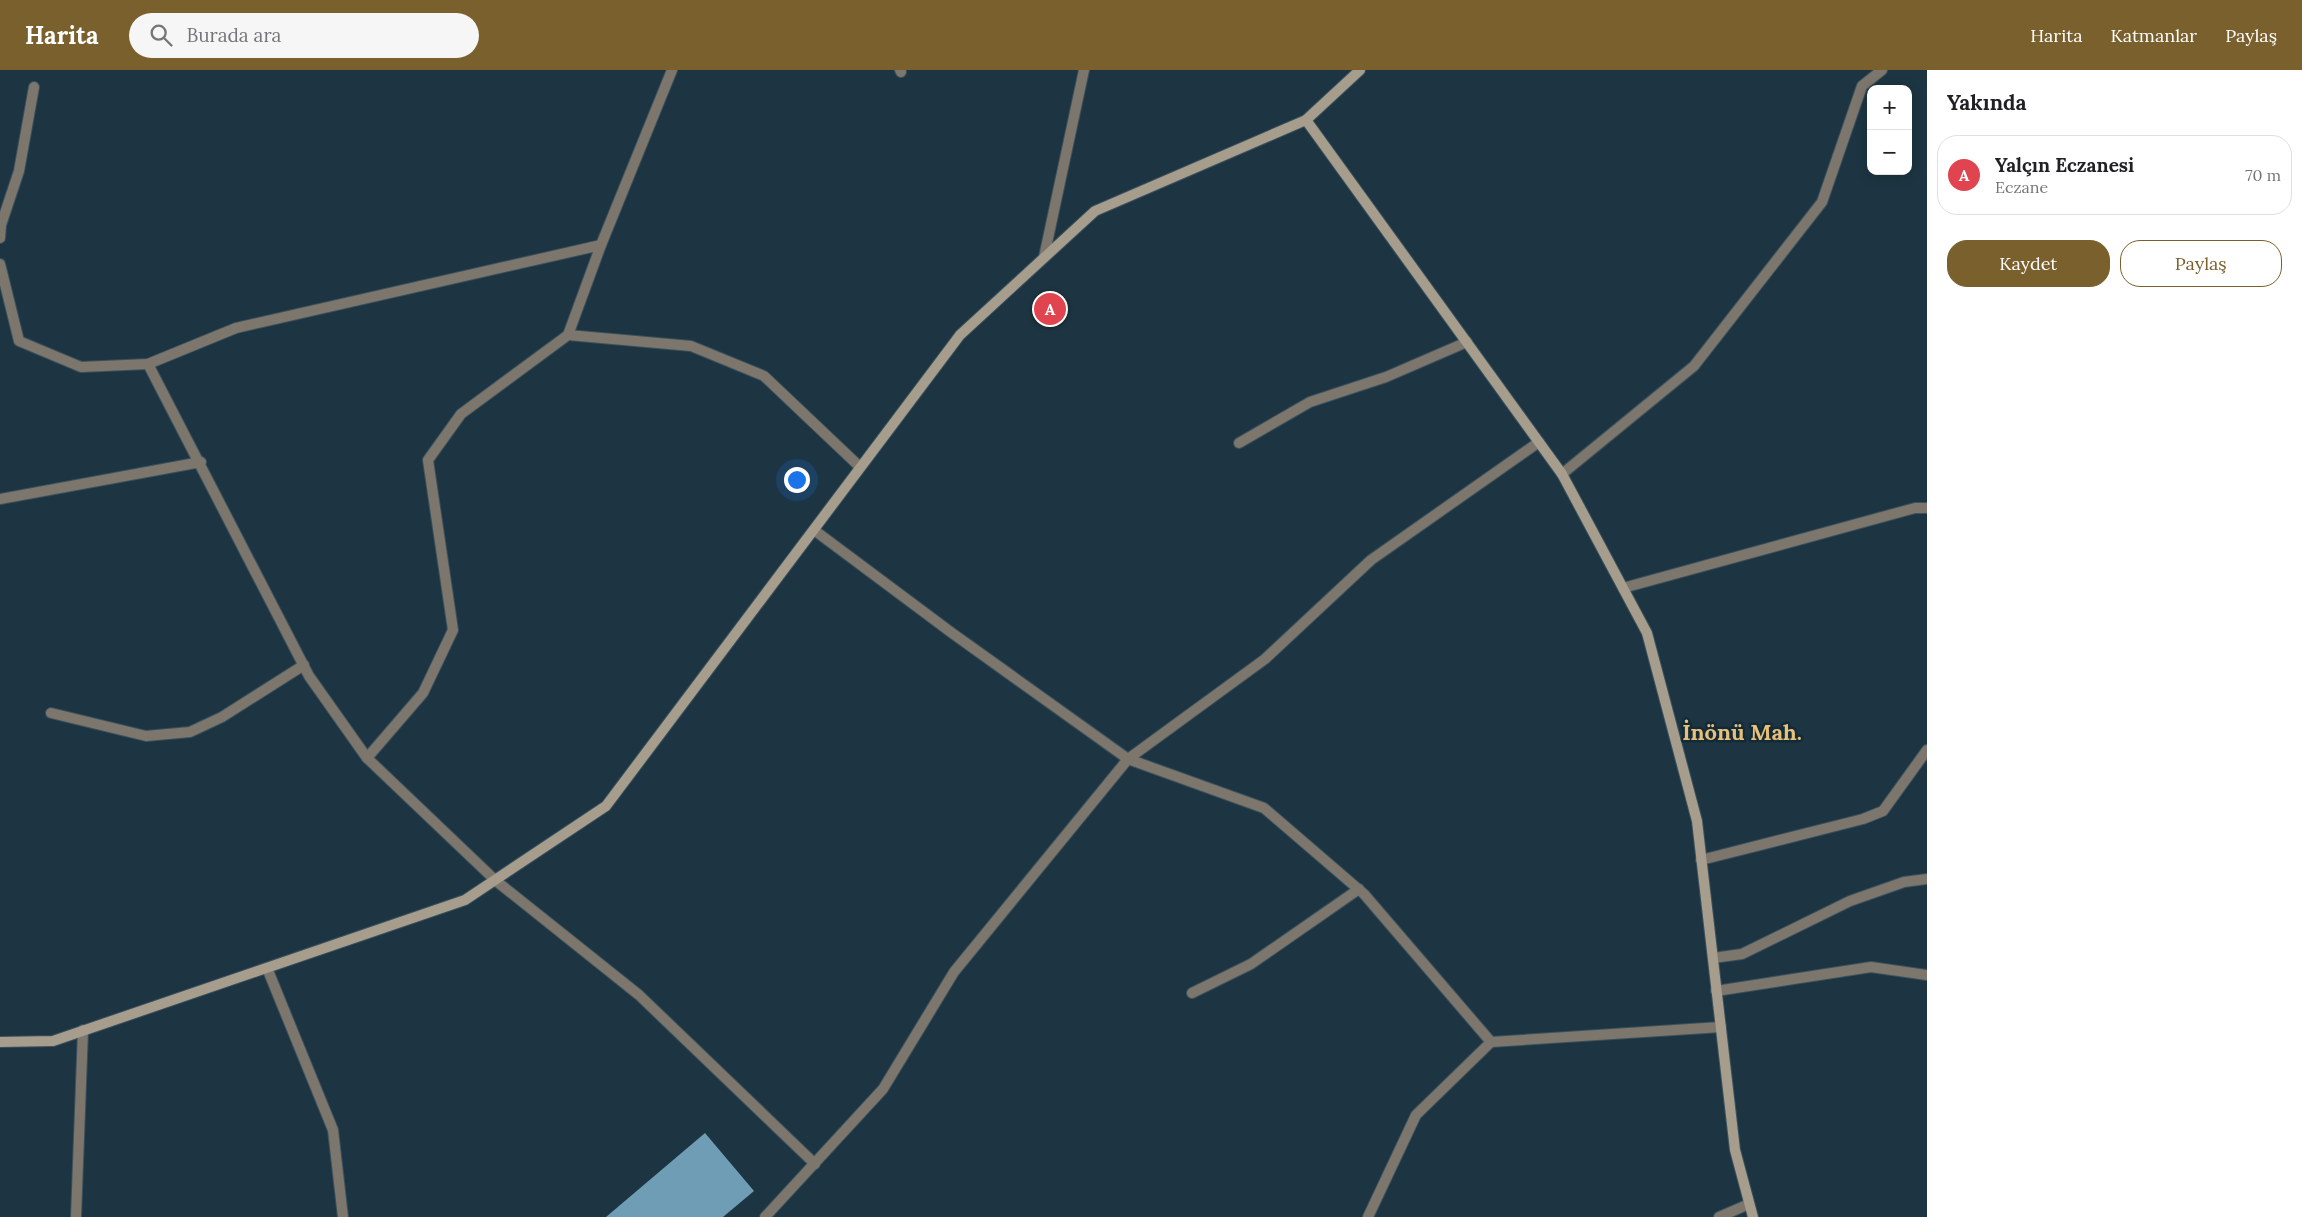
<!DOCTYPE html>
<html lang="tr">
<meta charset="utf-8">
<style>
body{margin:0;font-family:Lora,serif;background:#f6f6f6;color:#202124}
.controls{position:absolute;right:15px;top:15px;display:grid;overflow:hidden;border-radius:10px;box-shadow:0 2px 12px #0003}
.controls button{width:45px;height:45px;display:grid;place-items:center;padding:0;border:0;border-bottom:1px solid #e0e0e0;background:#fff;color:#202124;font:25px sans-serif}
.you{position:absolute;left:796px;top:409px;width:18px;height:18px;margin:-12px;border:4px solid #fff;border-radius:50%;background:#1a73e8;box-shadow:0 0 0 8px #1a73e833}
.badge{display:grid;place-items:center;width:32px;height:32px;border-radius:50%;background:#7a602c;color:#fff;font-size:16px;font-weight:700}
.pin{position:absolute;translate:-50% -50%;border:2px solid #fff;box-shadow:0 1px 5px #0006}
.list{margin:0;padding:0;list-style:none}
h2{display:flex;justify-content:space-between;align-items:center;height:65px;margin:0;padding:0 20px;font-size:21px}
h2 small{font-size:16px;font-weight:400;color:#757577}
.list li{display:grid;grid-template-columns:32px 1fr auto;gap:15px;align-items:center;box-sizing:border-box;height:80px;margin:0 10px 10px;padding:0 10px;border:1px solid #e0e0e0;border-radius:20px}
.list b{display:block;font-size:19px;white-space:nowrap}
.list p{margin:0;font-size:16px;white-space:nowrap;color:#757577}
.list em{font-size:16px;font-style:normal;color:#757577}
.actions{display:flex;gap:10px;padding:15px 20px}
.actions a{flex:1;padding:11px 0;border:1px solid #7a602c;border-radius:20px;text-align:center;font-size:18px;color:#7a602c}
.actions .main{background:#7a602c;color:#fff}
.icon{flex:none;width:28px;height:28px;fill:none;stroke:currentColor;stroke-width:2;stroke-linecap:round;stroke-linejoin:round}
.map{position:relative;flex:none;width:1927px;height:1147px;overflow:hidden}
header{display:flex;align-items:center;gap:30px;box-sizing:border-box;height:70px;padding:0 25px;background:#7a602c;color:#fff}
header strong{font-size:24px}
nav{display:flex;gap:28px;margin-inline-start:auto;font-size:18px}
.search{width:350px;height:45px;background:#f6f6f6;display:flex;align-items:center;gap:12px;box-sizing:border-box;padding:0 18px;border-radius:28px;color:#757577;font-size:19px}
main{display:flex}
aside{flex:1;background:#fff}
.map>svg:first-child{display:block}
.building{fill:#6f9db6}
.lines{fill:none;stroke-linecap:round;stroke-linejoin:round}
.street-casing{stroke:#3b515d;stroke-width:12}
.secondary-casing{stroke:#3b515d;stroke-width:12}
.street{stroke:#7d766c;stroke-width:10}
.secondary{stroke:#a79d8d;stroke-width:10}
.labels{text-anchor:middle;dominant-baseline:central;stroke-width:5;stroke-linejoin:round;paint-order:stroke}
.district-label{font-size:22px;font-weight:bold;fill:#e9c07a;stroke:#132b37}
</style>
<header>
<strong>Harita</strong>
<div class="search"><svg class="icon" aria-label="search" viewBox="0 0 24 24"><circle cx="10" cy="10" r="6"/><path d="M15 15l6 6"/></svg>Burada ara</div>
<nav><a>Harita</a><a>Katmanlar</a><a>Paylaş</a></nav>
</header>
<main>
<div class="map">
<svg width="1927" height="1147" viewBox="0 0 1927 1147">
<rect width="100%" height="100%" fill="#1d3542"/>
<path class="building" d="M705 1063 754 1121 723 1147H606Z"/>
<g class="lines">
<defs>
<g id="street">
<path d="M900 0 901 2"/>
<path d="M0 168 1 155 19 101 34 17"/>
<path d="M1044 187 1084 0"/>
<path d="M0 194 19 271 81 297 148 294 236 258 601 175"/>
<path d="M568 265 691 276 764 306 860 397"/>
<path d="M148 294 309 606 367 688 495 810 639 925 815 1094"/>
<path d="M1239 373 1310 332 1386 307 1467 272"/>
<path d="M1562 404 1694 296 1822 132 1862 16 1882 0"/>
<path d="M0 429 201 392"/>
<path d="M814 460 952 563 1128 689 1264 738 1364 824 1491 972"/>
<path d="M1623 518 1915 438H1927"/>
<path d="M51 643 146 666 190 662 222 647 304 595"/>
<path d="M367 688 423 623 453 560 428 390 461 344 568 265 601 175 672 0"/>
<path d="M1701 790 1863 749 1883 741 1927 680"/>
<path d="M1713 888 1742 884 1850 831 1904 812 1927 809"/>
<path d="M267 898 333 1060 343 1147"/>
<path d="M1716 921 1871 897 1927 905"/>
<path d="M1192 923 1251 894 1359 819"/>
<path d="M76 1147 83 960"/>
<path d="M765 1147 883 1019 954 902 1128 689 1265 589 1371 490 1539 372"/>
<path d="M1368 1147 1416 1045 1491 972 1721 957"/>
<path d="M1719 1147 1749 1134"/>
</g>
<g id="secondary">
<path d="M1306 50 1562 404 1647 563 1697 751 1735 1080 1753 1147"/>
<path d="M0 972 53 971 465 830 606 736 960 265 1095 141 1306 50 1360 0"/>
</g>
</defs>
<use href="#street" class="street-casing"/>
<use href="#secondary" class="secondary-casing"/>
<use href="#street" class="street"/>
<use href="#secondary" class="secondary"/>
</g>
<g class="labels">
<g class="district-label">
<text x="1742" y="662">İnönü Mah.</text>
</g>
</g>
</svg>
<div class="controls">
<button>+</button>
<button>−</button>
</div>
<div class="you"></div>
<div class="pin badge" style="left:1050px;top:239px;background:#e0444e">A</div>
</div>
<aside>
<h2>Yakında<small></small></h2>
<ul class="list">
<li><span class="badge" style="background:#e0444e">A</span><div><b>Yalçın Eczanesi</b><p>Eczane</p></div><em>70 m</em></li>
</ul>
<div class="actions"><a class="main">Kaydet</a><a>Paylaş</a></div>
</aside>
</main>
